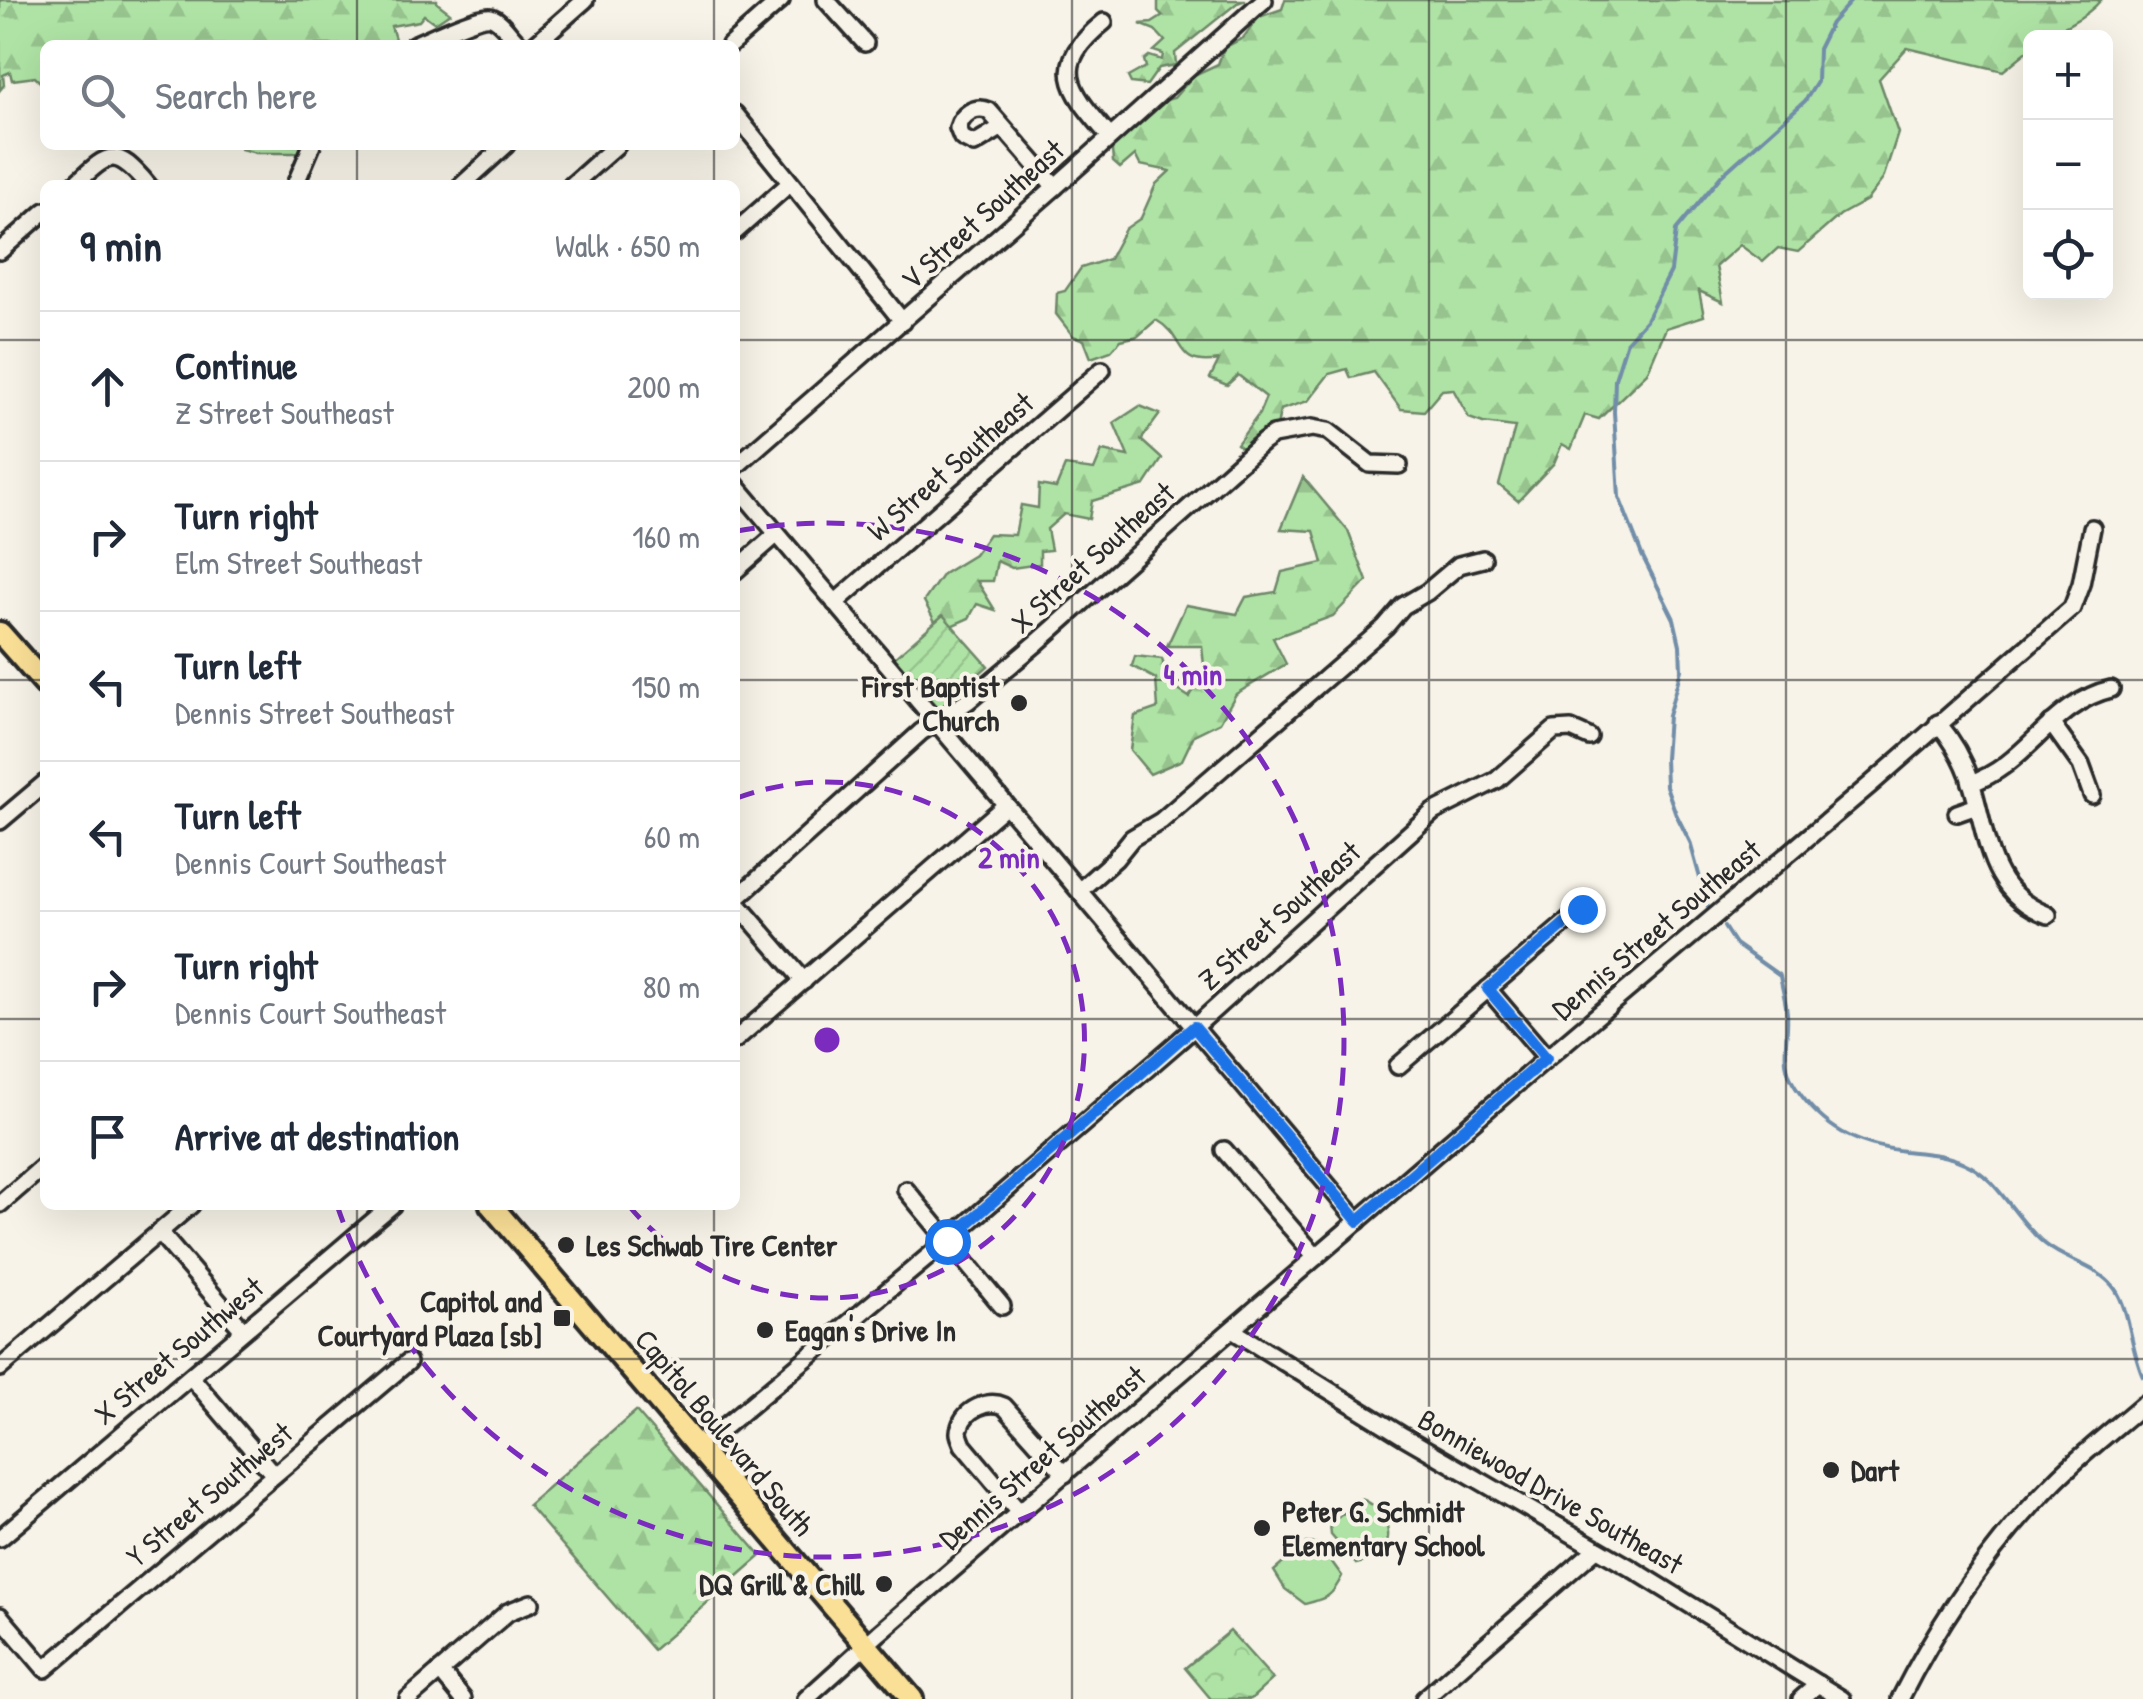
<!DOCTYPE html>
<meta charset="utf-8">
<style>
body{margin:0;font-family:"Patrick Hand",sans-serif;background:#f2f2f3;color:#1f2937}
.controls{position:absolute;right:30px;top:30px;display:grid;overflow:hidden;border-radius:15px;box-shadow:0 10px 40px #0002}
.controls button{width:90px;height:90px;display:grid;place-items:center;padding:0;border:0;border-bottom:2px solid #e0e1e3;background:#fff;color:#1f2937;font:50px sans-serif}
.stop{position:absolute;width:30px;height:30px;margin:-22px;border:8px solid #1a73e8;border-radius:50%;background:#fff}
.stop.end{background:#1a73e8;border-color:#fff;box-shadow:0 2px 10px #0008}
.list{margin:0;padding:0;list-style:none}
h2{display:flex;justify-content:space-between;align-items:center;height:130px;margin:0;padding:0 40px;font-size:42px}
h2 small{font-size:32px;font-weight:400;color:#747a83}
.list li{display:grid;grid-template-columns:65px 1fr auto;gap:30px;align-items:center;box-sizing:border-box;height:150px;padding:0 40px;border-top:2px solid #e0e1e3}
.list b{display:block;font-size:38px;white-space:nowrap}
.list p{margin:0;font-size:32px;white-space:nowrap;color:#747a83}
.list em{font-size:32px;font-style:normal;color:#747a83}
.icon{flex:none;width:55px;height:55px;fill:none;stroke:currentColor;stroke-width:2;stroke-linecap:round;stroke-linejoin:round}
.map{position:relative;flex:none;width:2143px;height:1699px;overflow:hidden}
.search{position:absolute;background:#fff;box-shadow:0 10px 40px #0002;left:40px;top:40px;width:700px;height:110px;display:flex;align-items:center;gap:25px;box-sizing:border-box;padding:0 35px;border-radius:15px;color:#747a83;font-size:38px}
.panel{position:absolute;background:#fff;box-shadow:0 10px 40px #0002;left:40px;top:180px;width:700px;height:1030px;border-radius:15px}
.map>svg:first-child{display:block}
.grass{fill:#afe3a5;stroke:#6d8768;stroke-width:2.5}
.forest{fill:url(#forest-firs);stroke:#6d8768;stroke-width:2.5}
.park{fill:url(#park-crowns);stroke:#6d8768;stroke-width:2.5}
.garden{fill:url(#garden-furrows);stroke:#6d8768;stroke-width:2.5}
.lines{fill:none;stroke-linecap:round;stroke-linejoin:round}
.stream{stroke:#718da8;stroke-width:4}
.minor-casing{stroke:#2b2b2b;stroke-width:22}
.major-casing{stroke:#2b2b2b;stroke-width:28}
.minor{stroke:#f7f3e8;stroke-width:15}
.major{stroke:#fadf96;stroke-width:20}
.route{stroke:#1a73e8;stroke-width:12}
.grid{fill:none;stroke:#2b2b2b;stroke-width:2.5;stroke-opacity:0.55}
.ring{fill:none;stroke:#7b2cbf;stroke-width:5;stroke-dasharray:18 12}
.poi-dot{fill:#2b2b2b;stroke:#f7f3e8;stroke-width:4}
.labels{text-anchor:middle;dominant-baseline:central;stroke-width:8;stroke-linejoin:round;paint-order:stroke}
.street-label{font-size:30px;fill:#2b2b2b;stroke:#f7f3e8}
.poi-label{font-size:30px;font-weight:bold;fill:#2b2b2b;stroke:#f7f3e8;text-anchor:start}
.centre{fill:#7b2cbf;stroke:#f7f3e8;stroke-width:5}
.ring-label{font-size:30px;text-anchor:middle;font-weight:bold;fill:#7b2cbf;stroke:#f7f3e8;stroke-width:8;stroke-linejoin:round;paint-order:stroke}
</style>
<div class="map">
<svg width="2143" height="1699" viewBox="0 0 2143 1699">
<defs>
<pattern id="forest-firs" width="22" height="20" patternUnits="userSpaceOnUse" patternTransform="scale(2.5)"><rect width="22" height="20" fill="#afe3a5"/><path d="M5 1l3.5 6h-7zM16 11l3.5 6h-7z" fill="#97c38e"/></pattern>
<pattern id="park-crowns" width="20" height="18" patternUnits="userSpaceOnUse" patternTransform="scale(2.5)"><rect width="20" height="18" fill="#afe3a5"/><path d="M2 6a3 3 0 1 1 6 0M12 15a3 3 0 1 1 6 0" fill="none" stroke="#97c38e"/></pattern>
<pattern id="garden-furrows" width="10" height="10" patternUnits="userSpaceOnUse" patternTransform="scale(2.5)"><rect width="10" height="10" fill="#afe3a5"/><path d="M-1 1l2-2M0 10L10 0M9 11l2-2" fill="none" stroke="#97c38e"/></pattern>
</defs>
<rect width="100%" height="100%" fill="#f7f3e8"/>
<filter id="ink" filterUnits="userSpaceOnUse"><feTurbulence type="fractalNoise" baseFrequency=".01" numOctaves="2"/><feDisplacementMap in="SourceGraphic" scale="20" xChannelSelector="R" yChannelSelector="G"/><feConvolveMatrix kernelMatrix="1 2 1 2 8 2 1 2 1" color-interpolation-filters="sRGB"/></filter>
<g filter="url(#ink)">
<g class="grass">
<path d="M1361 1499C1386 1507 1401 1543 1373 1559 1368 1562 1362 1562 1356 1564L1331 1535 1330 1524Z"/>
<path d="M1306 1543 1319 1544 1342 1576C1332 1597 1327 1598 1305 1604L1285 1589 1274 1571Z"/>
</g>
<g class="forest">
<path d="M0 0H437V3L450 13 435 23 424 15 419 21 391 26 395 39 383 45H45V87L35 77 12 80 10 72 3 75 4 85 0 90Z"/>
<path d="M1158 0H1246L1237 3 1175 53 1176 65 1159 68 1147 85 1131 83 1128 77 1146 67 1144 60 1149 56 1162 60 1163 54 1154 51 1165 41 1155 30 1140 24 1152 23 1163 16 1158 11Z"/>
<path d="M1285 0H2101C2088 16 2051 37 2030 38V49L2003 71 1907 48 1879 79 1898 133 1883 179 1867 200 1840 215 1798 252 1778 248 1763 262 1740 245 1716 266 1723 302 1699 291 1704 316 1666 328 1647 373 1599 419 1585 415 1571 449 1562 444 1554 463 1518 501 1499 485 1515 427 1483 423 1469 418 1453 389 1442 390 1424 411 1401 409 1374 372 1351 378 1347 369 1329 374 1308 401 1280 410 1277 428 1242 448 1237 444 1259 414 1266 397 1238 375 1227 385 1210 378 1219 360C1173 368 1187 337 1156 320L1138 336 1121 340 1111 351 1091 358 1084 340 1073 336 1056 314 1057 293 1065 291 1081 268 1109 259 1125 229 1141 218 1156 184 1170 171 1140 165 1135 155 1120 168 1113 162 1111 139 1154 103 1174 98 1194 75 1218 64 1224 48 1243 38 1259 17 1282 9Z"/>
<path d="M240 145H300L303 153H256L241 149Z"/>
<path d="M1140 406 1160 414 1141 440 1162 459 1145 485 1092 501 1089 519 1064 514 1047 529 1051 550 1040 551V564L1012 568 997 561 993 581H977L995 610 977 604 969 618 940 631 924 601 943 574 974 555 989 534 1015 535 1021 505 1038 508 1039 485 1056 488 1065 466 1094 470 1102 451 1128 456 1114 423Z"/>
<path d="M1303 477 1348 531 1367 581 1333 616 1273 638 1286 664 1236 694 1220 722 1194 735 1182 760 1150 774 1130 750 1135 716 1158 708 1156 679 1132 666 1135 656 1162 659 1169 684 1189 697 1205 675 1202 646H1167L1186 605 1237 614 1246 597 1276 592 1282 572 1323 563 1314 531 1281 529Z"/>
<path d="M636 1411 761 1556 653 1650 528 1505Z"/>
</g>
<path class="park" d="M1230 1631 1273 1679 1251 1699H1211L1185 1668Z"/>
<path class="garden" d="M943 615 988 666 939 709 894 658Z"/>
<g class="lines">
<g class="stream">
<path d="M1708 907 1690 842 1676 814 1666 786 1665 759 1668 716 1681 670 1680 645 1674 619 1642 555 1619 497 1614 412 1615 379 1627 341 1646 320 1671 271 1676 230 1721 176 1805 101 1817 82 1818 49 1831 23 1852 0"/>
<path d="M1724 927 1735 944 1780 976C1782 988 1786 1001 1787 1014 1789 1041 1778 1061 1796 1088 1824 1129 1856 1145 1904 1151 1924 1153 1945 1154 1964 1163 1999 1178 2015 1220 2045 1244 2067 1262 2097 1265 2115 1289 2130 1310 2131 1351 2143 1376"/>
</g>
<defs>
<g id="minor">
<path d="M826 0 865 43"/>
<path d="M1104 22C1047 68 1071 91 1110 137"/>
<path d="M413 45C426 40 480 14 491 17 503 21 511 38 521 45"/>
<path d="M534 45 585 0"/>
<path d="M730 45 781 0"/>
<path d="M735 114 903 322"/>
<path d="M1002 127 974 144 962 138 958 128C962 114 975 105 989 111L1055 187"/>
<path d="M74 185C109 153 114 145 148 185"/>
<path d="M295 185 312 145"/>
<path d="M462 185 506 145"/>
<path d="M572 185 617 145"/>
<path d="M735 232 789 184"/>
<path d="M0 251 45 211"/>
<path d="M735 467 1055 187 1264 0"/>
<path d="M735 484 1358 1221"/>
<path d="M735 571 777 534"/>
<path d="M835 603 1102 370"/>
<path d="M1938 723C1954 742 1965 761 1972 785 1988 838 1988 893 2048 915"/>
<path d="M2051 723 2081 765 2092 795"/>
<path d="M1971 783C2027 765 2051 703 2111 689"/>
<path d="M1957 813 1977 806"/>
<path d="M0 821 45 783"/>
<path d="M1080 890 1115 859 1132 838 1161 821 1385 627 1403 606 1427 592 1459 565 1483 559"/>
<path d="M735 900 921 732 968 701 1038 642 1263 442 1273 435 1312 428 1328 431 1370 464 1399 465"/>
<path d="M735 901 804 981"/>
<path d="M1488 989 1547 1058"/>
<path d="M735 1040 1006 805"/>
<path d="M1398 1066 1582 909"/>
<path d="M1224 1150 1316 1257"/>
<path d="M906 1190 1002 1306"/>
<path d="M0 1204 45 1165"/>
<path d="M159 1232 243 1330"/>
<path d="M1232 1330 1403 1436 1634 1570 1842 1699"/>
<path d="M0 1368 191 1205"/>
<path d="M191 1377 274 1475"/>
<path d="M699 1448 947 1241 1178 1042 1433 812 1497 780 1554 730 1571 729 1589 737"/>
<path d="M1020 1513 963 1445C961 1439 957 1434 960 1427 965 1409 988 1399 1004 1406L1065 1474"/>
<path d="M0 1538 392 1205"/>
<path d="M0 1616 45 1669 408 1362"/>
<path d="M440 1671 463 1699"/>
<path d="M408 1699 508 1612 531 1603"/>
<path d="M806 1699 879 1633 1547 1058 1871 784 2072 608 2081 584 2092 528"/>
<path d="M1424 1699 1596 1549"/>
<path d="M1801 1699 1818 1684"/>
<path d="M1900 1699C1941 1618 1992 1544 2056 1480 2083 1453 2114 1429 2143 1404"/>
</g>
<g id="major">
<path d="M0 633 45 684"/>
<path d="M491 1205 912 1699"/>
</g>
</defs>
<use href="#minor" class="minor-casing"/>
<use href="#major" class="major-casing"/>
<use href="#minor" class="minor"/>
<use href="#major" class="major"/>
</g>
</g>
<g class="lines" filter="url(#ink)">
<path class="route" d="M947 1241 1194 1027 1358 1221 1546 1058 1488 989 1582 909"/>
</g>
<path class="grid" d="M357 0V45M714 0V45M1072 0V1699M1429 0V1699M1786 0V1699M357 145V185M714 145V185M0 340H45M735 340H2143M0 680H45M735 680H2143M0 1019H45M735 1019H2143M357 1205V1699M714 1205V1699M0 1359H2143"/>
<g class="ring">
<path d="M737 798A258 258 0 1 1 629 1206"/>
<path d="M737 531A517 517 0 1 1 338 1208"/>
</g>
<g class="poi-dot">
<circle cx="1019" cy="703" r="10"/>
<circle cx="566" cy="1245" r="10"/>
<rect x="552" y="1308" width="20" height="20" rx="5"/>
<circle cx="765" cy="1330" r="10"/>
<circle cx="1831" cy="1470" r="10"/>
<circle cx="1262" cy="1528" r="10"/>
<circle cx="884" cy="1584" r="10"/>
</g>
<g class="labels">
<g class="street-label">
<text transform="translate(982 214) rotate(-42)">V Street Southeast</text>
<text transform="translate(950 466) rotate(-41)">W Street Southeast</text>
<text transform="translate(1092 557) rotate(-42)">X Street Southeast</text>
<text transform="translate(1279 915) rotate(-42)">Z Street Southeast</text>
<text transform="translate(1656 929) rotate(-40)">Dennis Street Southeast</text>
<text transform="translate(178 1350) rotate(-40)">X Street Southwest</text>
<text transform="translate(725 1432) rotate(50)">Capitol Boulevard South</text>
<text transform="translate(1042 1457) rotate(-41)">Dennis Street Southeast</text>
<text transform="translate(1551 1491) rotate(30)">Bonniewood Drive Southeast</text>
<text transform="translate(209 1494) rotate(-40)">Y Street Southwest</text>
</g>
<g class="poi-label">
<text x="999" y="686" text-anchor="end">First Baptist<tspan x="999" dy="34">Church</tspan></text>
<text x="586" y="1245">Les Schwab Tire Center</text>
<text x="542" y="1301" text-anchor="end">Capitol and<tspan x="542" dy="34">Courtyard Plaza [sb]</tspan></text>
<text x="785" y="1330">Eagan's Drive In</text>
<text x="1851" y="1470">Dart</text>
<text x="1282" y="1511">Peter G. Schmidt<tspan x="1282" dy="34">Elementary School</tspan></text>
<text x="864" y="1584" text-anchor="end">DQ Grill &amp; Chill</text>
</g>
</g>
<circle cx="827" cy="1040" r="15" class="centre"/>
<g class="ring-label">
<text x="1193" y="685">4 min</text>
<text x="1009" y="868">2 min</text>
</g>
</svg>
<div class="controls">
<button>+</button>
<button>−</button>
<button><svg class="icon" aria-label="locate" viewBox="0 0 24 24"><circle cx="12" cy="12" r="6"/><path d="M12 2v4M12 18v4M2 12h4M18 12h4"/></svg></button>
</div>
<div class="stop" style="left:947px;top:1241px"></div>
<div class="stop end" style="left:1582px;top:909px"></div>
<div class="search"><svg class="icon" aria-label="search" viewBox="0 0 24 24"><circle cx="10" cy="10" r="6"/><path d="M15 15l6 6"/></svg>Search here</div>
<section class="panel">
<h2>9 min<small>Walk · 650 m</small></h2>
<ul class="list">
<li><svg class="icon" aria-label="ahead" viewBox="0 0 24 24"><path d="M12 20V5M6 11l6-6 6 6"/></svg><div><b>Continue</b><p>Z Street Southeast</p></div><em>200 m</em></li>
<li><svg class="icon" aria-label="right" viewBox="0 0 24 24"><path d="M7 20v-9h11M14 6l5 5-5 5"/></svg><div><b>Turn right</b><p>Elm Street Southeast</p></div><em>160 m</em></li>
<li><svg class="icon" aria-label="left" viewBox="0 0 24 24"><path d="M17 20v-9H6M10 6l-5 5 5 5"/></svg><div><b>Turn left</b><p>Dennis Street Southeast</p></div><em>150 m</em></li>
<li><svg class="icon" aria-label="left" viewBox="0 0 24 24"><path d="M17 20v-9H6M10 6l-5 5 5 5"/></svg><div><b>Turn left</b><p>Dennis Court Southeast</p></div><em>60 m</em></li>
<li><svg class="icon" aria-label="right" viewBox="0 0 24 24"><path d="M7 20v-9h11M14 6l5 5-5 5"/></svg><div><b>Turn right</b><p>Dennis Court Southeast</p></div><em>80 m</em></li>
<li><svg class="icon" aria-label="arrive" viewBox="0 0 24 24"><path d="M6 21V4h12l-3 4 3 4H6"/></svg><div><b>Arrive at destination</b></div></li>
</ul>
</section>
</div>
